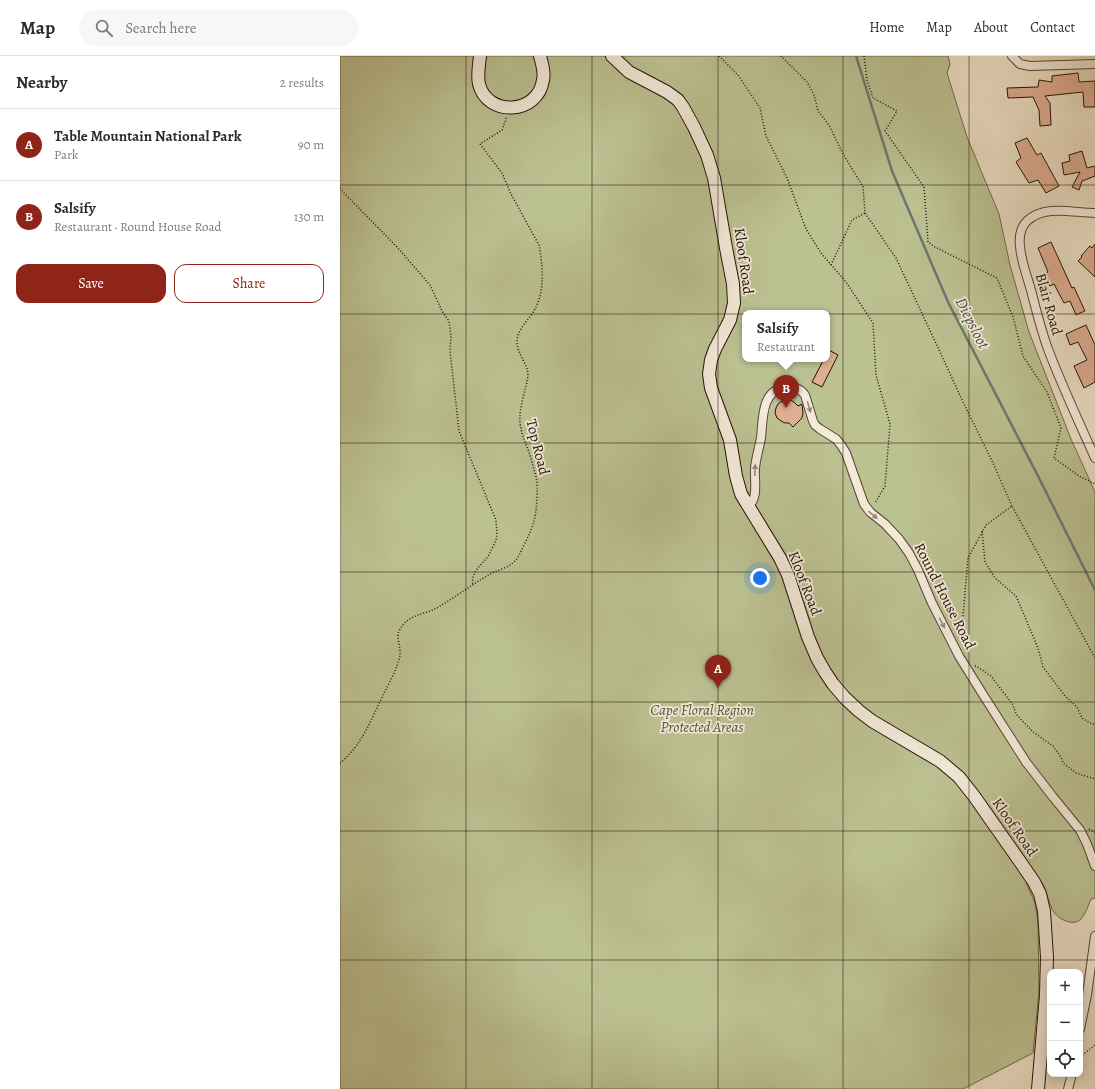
<!DOCTYPE html>
<meta charset="utf-8">
<style>
body{margin:0;font-family:Alegreya,serif;background:#f7f7f7;color:#2b2b33}
.controls{position:absolute;right:12px;bottom:12px;display:grid;overflow:hidden;border-radius:8px;box-shadow:0 2px 10px #0003}
.controls button{width:36px;height:36px;display:grid;place-items:center;padding:0;border:0;border-bottom:1px solid #e1e1e2;background:#fff;color:#2b2b33;font:20px sans-serif}
.you{position:absolute;left:420px;top:522px;width:14px;height:14px;margin:-10px;border:3px solid #fff;border-radius:50%;background:#1a73e8;box-shadow:0 0 0 6px #1a73e833}
.badge{display:grid;place-items:center;width:26px;height:26px;border-radius:50%;background:#8f2418;color:#fff;font-size:13px;font-weight:700}
.pin{position:absolute;translate:-50% -33px;filter:drop-shadow(0 1px 2px #0008)}
.pin::after{content:'';position:absolute;top:21px;width:14px;height:12px;background:inherit;clip-path:polygon(0 0,100% 0,50% 100%)}
.popup{position:absolute;left:402px;top:254px;width:88px;height:52px;box-sizing:border-box;display:grid;place-content:center;border-radius:8px;background:#fff;filter:drop-shadow(0 1px 3px #0005);font-size:13px;white-space:nowrap;color:#7c7c81}
.popup b{font-size:15px;color:#2b2b33}
.popup::after{content:'';position:absolute;left:50%;top:100%;margin-left:-8px;border:8px solid transparent;border-top-color:#fff}
.list{margin:0;padding:0;list-style:none}
h2{display:flex;justify-content:space-between;align-items:center;height:52px;margin:0;padding:0 16px;font-size:17px}
h2 small{font-size:13px;font-weight:400;color:#7c7c81}
.list li{display:grid;grid-template-columns:26px 1fr auto;gap:12px;align-items:center;box-sizing:border-box;height:72px;padding:0 16px;border-top:1px solid #e1e1e2}
.list b{display:block;font-size:15px;white-space:nowrap}
.list p{margin:0;font-size:13px;white-space:nowrap;color:#7c7c81}
.list em{font-size:13px;font-style:normal;color:#7c7c81}
.actions{display:flex;gap:8px;padding:12px 16px}
.actions a{flex:1;padding:9px 0;border:1px solid #8f2418;border-radius:12px;text-align:center;font-size:14px;color:#8f2418}
.actions .main{background:#8f2418;color:#fff}
.icon{flex:none;width:22px;height:22px;fill:none;stroke:currentColor;stroke-width:2;stroke-linecap:round;stroke-linejoin:round}
.map{position:relative;flex:none;width:755px;height:1033px;overflow:hidden}
header{display:flex;align-items:center;gap:24px;box-sizing:border-box;height:56px;padding:0 20px;background:#fff;border-bottom:1px solid #e1e1e2}
header strong{font-size:19px}
nav{display:flex;gap:22px;margin-inline-start:auto;font-size:14px}
.search{width:280px;height:36px;background:#f7f7f7;display:flex;align-items:center;gap:10px;box-sizing:border-box;padding:0 14px;border-radius:22px;color:#7c7c81;font-size:15px}
main{display:flex}
aside{flex:1;background:#fff}
.map>svg:first-child{display:block}
.green{fill:#bcc192;stroke:#706a4d;fill-rule:evenodd}
.lines{fill:none;stroke-linecap:round;stroke-linejoin:round}
.stream{stroke:#6a7870;stroke-width:2.5}
.building{fill:#ddae92;stroke:#241308}
.minor-casing{stroke:#564637;stroke-width:10}
.secondary-casing{stroke:#241308;stroke-width:14}
.path{stroke:#241308;stroke-width:1.5;stroke-dasharray:1 2;stroke-linecap:butt}
.minor{stroke:#f3ead9;stroke-width:8}
.secondary{stroke:#f3ead9;stroke-width:12}
.oneway{fill:#96897b}
.grid{fill:none;stroke:#241308;stroke-width:1;stroke-opacity:0.55}
.labels{text-anchor:middle;dominant-baseline:central;stroke-width:3.5;stroke-linejoin:round;paint-order:stroke}
.street-label{font-size:15px;fill:#241308;stroke:#f3ead9}
.park-label{font-size:15px;font-style:italic;fill:#595038;stroke:#f3ead9}
.water-label{font-size:16px;font-style:italic;fill:#4d4e45;stroke:#f3ead9}
</style>
<header>
<strong>Map</strong>
<div class="search"><svg class="icon" aria-label="search" viewBox="0 0 24 24"><circle cx="10" cy="10" r="6"/><path d="M15 15l6 6"/></svg>Search here</div>
<nav><a>Home</a><a>Map</a><a>About</a><a>Contact</a></nav>
</header>
<main>
<aside>
<h2>Nearby<small>2 results</small></h2>
<ul class="list">
<li><span class="badge">A</span><div><b>Table Mountain National Park</b><p>Park</p></div><em>90 m</em></li>
<li><span class="badge">B</span><div><b>Salsify</b><p>Restaurant · Round House Road</p></div><em>130 m</em></li>
</ul>
<div class="actions"><a class="main">Save</a><a>Share</a></div>
</aside>
<div class="map">
<svg width="755" height="1033" viewBox="0 0 755 1033">
<rect width="100%" height="100%" fill="#ecdfc5"/>
<filter id="stains"><feTurbulence type="fractalNoise" baseFrequency=".005" numOctaves="4"/><feColorMatrix values="0 0 0 0 .2 0 0 0 0 .09 0 0 0 0 .02 0 0 0 .5 -.17"/></filter>
<radialGradient id="worn" r=".72"><stop offset=".6" stop-color="#630" stop-opacity="0"/><stop offset="1" stop-color="#630" stop-opacity=".3"/></radialGradient>
<path class="green" d="M0 0H608L610 8 607 17 627 81 659 158 670 209 689 276 731 383 755 436V842L751 843C748 849 746 858 741 863 733 871 718 863 713 855 709 847 707 837 703 828L686 827 695 847 698 867 699 936 693 997 623 1033H0ZM405 257H487V303H405Z"/>
<g class="lines">
<path class="stream" d="M516 0 552 115 608 246 697 418 755 534"/>
</g>
<g class="building">
<path d="M738 17 739 26 755 25V51H744L743 36 705 40 710 47 711 69 700 70 699 54 693 41 668 42 667 32 698 31 699 24 712 26V20Z"/>
<path d="M687 82 697 99 701 97 719 130 706 137 698 124 689 127 676 106 681 102 675 87Z"/>
<path d="M742 95 747 112 755 110V120L742 125 739 134 732 131 740 116 724 119 722 107 730 105 729 99Z"/>
<path d="M711 186 732 232 734 231 745 255 736 259 730 245 724 247 714 228 710 230 705 218 708 216 698 192Z"/>
<path d="M755 188V221L738 205 742 201 741 200 750 190 752 192Z"/>
<path d="M746 269 755 289V326L744 332 734 310 747 304 738 286 730 289 726 278Z"/>
<path d="M487 293 498 299 482 331 472 326 484 303H487Z"/>
<path d="M446 344H451L455 347 458 350 462 348V349L463 357 462 362 453 371 449 367H445L441 365 437 362 435 357 436 352 438 348 442 345Z"/>
</g>
<g class="lines">
<defs>
<g id="minor">
<path d="M672 0 680 8 690 10 755 8"/>
<path d="M755 157C734 157 705 148 687 165 681 171 679 181 680 190 681 205 687 220 691 234 696 254 701 274 708 293 722 330 739 366 755 402"/>
<path d="M408 450C419 443 414 424 415 412 416 402 419 392 421 382 423 363 421 334 446 331 453 330 461 333 465 339L473 365 475 369 480 373 496 383 501 389 506 397 524 448 530 456 545 468 559 483 569 497 578 514 592 547 619 600 642 637 686 706 713 741 740 774 747 788 755 810"/>
<path d="M740 973 747 939 755 880"/>
<path d="M728 1033 732 1018"/>
</g>
<g id="secondary">
<path d="M140 0C139 9 137 19 139 28 147 61 198 59 203 24 205 16 202 8 200 0"/>
<path d="M272 0 289 16 327 36 338 44 343 51 354 71 367 99 374 122 386 192 393 228 394 247 390 264 375 293 371 304 369 318 371 332 390 384 396 420 401 438 440 502 448 519 468 581 477 602 485 616 493 628 505 642 519 655 532 665 600 705 619 721 634 740 681 807 694 826 700 838 704 855 707 901 706 939 698 1033"/>
</g>
</defs>
<use href="#minor" class="minor-casing"/>
<use href="#secondary" class="secondary-casing"/>
<g class="path">
<path d="M379 0 398 19 420 52 426 80 447 122 466 173 481 197 506 226 533 267 536 319 550 368 545 430 535 447"/>
<path d="M441 0 467 26 474 39 478 55 489 69 502 96 523 131 525 157 556 202 601 298 623 346 654 409 672 450"/>
<path d="M524 0 527 24 533 42 557 55 545 75 584 131 588 186 595 191 657 222 673 261 683 300 707 336 721 372 714 402 739 420 755 428"/>
<path d="M0 132 5 138 58 192 90 229 102 255 109 265 111 280 110 295 119 375 156 464C156 471 158 478 156 484 154 489 151 494 149 499 142 509 130 516 133 529"/>
<path d="M491 209 512 164 525 157"/>
<path d="M642 475 645 506 655 522 676 540 698 592 703 611 725 640 737 651 742 662 752 668H755"/>
<path d="M621 584 628 502 646 469 672 450 755 602"/>
<path d="M635 610H636L651 620 673 649 676 658 693 676 713 690 721 701 723 707 736 717 755 723"/>
<path d="M0 707C22 689 31 664 43 639 49 627 57 614 60 599 61 592 56 581 59 575 69 556 85 560 100 550 117 540 133 528 150 518 158 514 168 512 175 505 179 501 181 495 184 489 193 472 196 462 197 442 197 433 198 426 195 417 193 409 190 399 187 391 184 383 181 376 180 367 179 355 183 342 186 330 187 326 188 322 188 318 187 307 177 297 177 286 177 273 189 264 195 253 205 235 203 210 199 189L171 138 162 117 140 88 162 74 167 60"/>
<path d="M749 773 755 776"/>
<path d="M740 1001 755 989"/>
</g>
<use href="#minor" class="minor"/>
<use href="#secondary" class="secondary"/>
</g>
<defs><path id="oneway-solid" d="M-6-.8H1V-3.2L6.5 0L1 3.2V.8H-6Z"/></defs>
<g class="oneway">
<use href="#oneway-solid" transform="translate(469 351) rotate(74)"/>
<use href="#oneway-solid" transform="translate(415 414) rotate(-87)"/>
<use href="#oneway-solid" transform="translate(533 459) rotate(41)"/>
<use href="#oneway-solid" transform="translate(602 567) rotate(63)"/>
</g>
<path class="grid" d="M126 0V1033M252 0V1033M378 0V1033M503 0V1033M629 0V1033M0 129H755M0 258H755M0 387H755M0 516H755M0 646H755M0 775H755M0 904H755"/>
<g class="labels">
<g class="street-label">
<text transform="translate(404 205) rotate(82)">Kloof Road</text>
<text transform="translate(709 248) rotate(74)">Blair Road</text>
<text transform="translate(198 391) rotate(76)">Top Road</text>
<text transform="translate(465 527) rotate(69)">Kloof Road</text>
<text transform="translate(605 540) rotate(63)">Round House Road</text>
<text transform="translate(675 771) rotate(55)">Kloof Road</text>
</g>
<g class="park-label">
<text x="362" y="654">Cape Floral Region<tspan x="362" dy="17">Protected Areas</tspan></text>
</g>
<g class="water-label">
<text transform="translate(632 267) rotate(63)">Diepsloot</text>
</g>
</g>
<rect width="100%" height="100%" filter="url(#stains)"/>
<rect width="100%" height="100%" fill="url(#worn)"/>
</svg>
<div class="controls">
<button>+</button>
<button>−</button>
<button><svg class="icon" aria-label="locate" viewBox="0 0 24 24"><circle cx="12" cy="12" r="6"/><path d="M12 2v4M12 18v4M2 12h4M18 12h4"/></svg></button>
</div>
<div class="you"></div>
<div class="pin badge" style="left:378px;top:632px">A</div>
<div class="pin badge" style="left:446px;top:352px">B</div>
<div class="popup"><b>Salsify</b>Restaurant</div>
</div>
</main>
